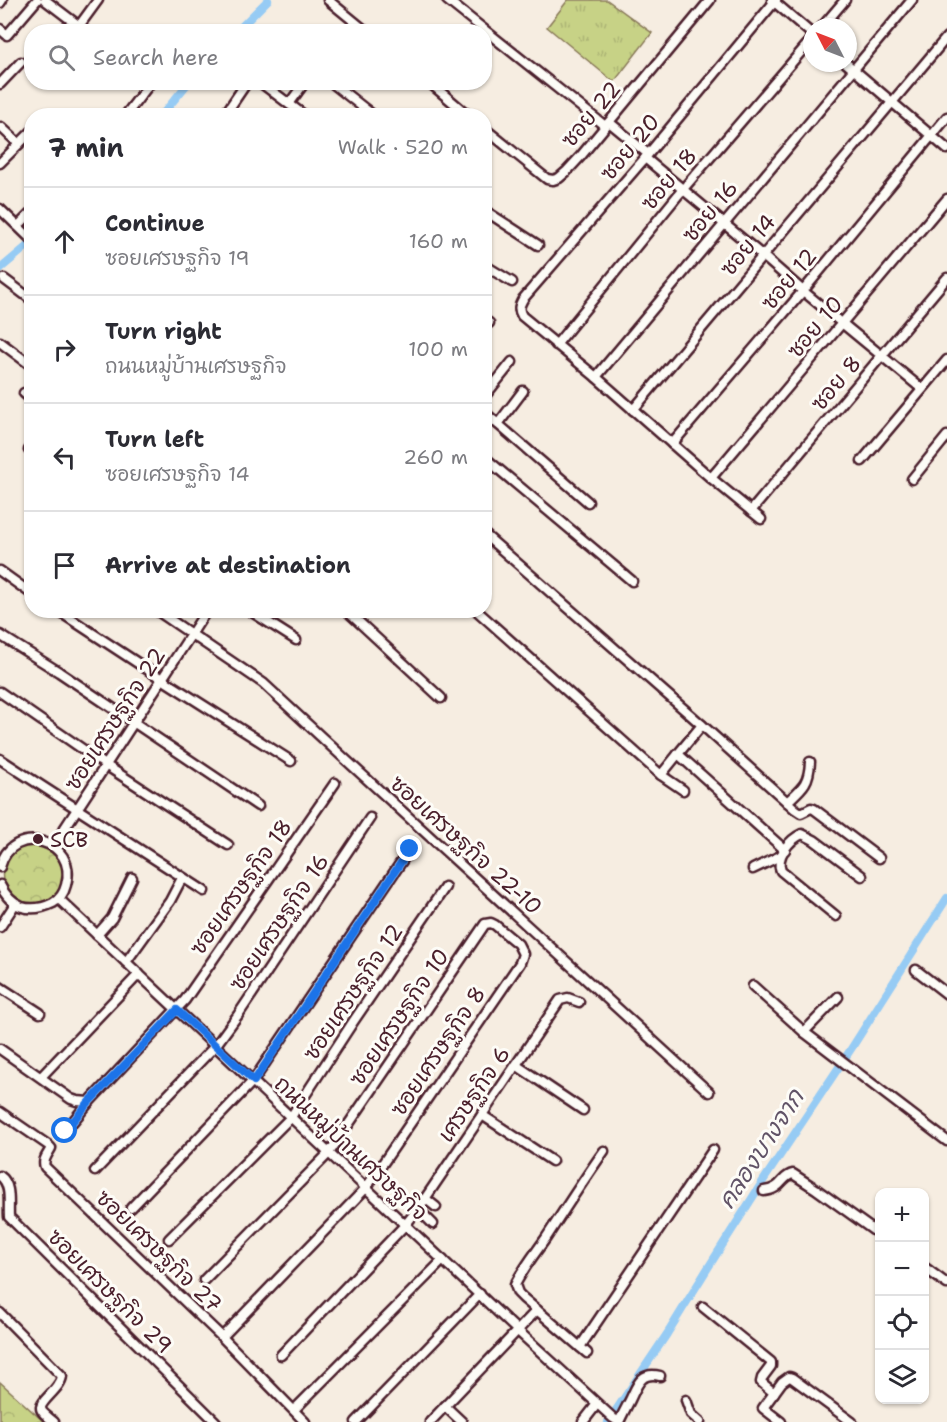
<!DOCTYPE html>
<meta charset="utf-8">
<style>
body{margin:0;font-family:"Shantell Sans","Playpen Sans Thai",sans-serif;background:#f2f2f3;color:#2b2b33}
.controls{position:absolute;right:18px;bottom:18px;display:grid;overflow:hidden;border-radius:12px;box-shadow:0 2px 4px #0004}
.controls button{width:54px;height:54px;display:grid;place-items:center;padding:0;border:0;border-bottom:2px solid #e1e1e2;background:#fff;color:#2b2b33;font:30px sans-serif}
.compass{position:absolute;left:803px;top:18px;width:54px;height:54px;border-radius:50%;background:#fff;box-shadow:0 2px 4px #0004;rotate:312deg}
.stop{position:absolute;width:18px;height:18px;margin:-14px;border:4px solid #1a73e8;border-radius:50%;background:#fff}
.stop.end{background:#1a73e8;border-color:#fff;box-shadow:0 2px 6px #0008}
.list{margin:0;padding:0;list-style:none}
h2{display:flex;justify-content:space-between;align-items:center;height:78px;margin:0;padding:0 24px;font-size:26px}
h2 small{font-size:20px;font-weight:400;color:#7c7c81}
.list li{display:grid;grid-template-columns:39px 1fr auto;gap:18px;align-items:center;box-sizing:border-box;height:108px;padding:0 24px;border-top:2px solid #e1e1e2}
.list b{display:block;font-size:22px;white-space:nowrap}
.list p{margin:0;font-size:20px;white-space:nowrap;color:#7c7c81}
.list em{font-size:20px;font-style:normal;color:#7c7c81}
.icon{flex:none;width:33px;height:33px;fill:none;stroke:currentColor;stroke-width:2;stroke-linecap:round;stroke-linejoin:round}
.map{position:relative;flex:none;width:947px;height:1422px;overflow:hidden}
.search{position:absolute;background:#fff;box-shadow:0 2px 4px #0004;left:24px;top:24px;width:468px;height:66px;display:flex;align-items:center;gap:15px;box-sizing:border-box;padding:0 21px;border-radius:24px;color:#7c7c81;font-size:22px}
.panel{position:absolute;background:#fff;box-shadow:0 2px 4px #0004;left:24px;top:108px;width:468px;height:510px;border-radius:24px}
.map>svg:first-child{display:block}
.grass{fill:url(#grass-tufts);stroke:#887858;stroke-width:1.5}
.forest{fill:url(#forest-crowns);stroke:#887858;stroke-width:1.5}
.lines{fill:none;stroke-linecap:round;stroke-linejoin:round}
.canal{stroke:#96cbf4;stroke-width:8}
.minor-casing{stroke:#4a1f2b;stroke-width:13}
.minor{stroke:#fdfcf7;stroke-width:8}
.route{stroke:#1a73e8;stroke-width:8}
.poi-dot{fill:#4a1f2b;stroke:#fdfcf7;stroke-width:2}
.labels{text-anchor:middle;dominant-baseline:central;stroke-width:6;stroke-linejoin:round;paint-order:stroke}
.street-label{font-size:22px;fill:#4a1f2b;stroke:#fdfcf7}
.poi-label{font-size:22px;fill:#4a1f2b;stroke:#fdfcf7;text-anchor:start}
.water-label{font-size:24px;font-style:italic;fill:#615367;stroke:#fdfcf7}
</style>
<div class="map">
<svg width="947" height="1422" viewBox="0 0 947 1422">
<defs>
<pattern id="grass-tufts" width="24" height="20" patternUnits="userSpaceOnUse" patternTransform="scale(1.5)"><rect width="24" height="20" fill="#c7d286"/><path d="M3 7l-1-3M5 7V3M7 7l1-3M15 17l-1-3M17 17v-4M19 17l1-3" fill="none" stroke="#acb474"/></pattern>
<pattern id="forest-crowns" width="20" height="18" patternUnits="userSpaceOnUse" patternTransform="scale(1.5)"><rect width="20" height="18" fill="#c7d286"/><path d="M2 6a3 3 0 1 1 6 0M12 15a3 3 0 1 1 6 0" fill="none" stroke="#acb474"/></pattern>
</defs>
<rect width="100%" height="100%" fill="#f6ede1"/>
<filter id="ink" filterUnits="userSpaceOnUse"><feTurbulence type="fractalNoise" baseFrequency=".0167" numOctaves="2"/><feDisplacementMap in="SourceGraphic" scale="12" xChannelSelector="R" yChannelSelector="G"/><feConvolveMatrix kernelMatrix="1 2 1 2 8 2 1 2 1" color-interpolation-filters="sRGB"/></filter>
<g filter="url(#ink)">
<path class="grass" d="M568 0H607L652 33 614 82 547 27Z"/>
<g class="forest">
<path d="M23 843C29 843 36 843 42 844 46 845 50 849 53 852 54 852 60 857 60 858 77 882 48 915 20 902 11 898 5 891 3 881 0 863 10 854 23 843Z"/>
<path d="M0 1382 44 1422H0Z"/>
</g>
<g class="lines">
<g class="canal">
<path d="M236 32 268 0"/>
<path d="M161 116 189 82"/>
<path d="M0 269 32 242"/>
<path d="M608 1422 667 1334 706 1271 763 1181 851 1049 947 898"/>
</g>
<defs>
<g id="minor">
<path d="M45 0 87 32"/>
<path d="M328 0 367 32"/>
<path d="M447 0 605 126"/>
<path d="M772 0 812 34"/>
<path d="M0 3 2 0"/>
<path d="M79 26 98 0"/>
<path d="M822 27 845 0"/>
<path d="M0 29 7 35 37 0"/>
<path d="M846 63 947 149"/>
<path d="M260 82 305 116"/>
<path d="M331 82 374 116"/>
<path d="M429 82 469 116"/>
<path d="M0 84 21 62"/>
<path d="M289 104 305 82"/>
<path d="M125 116 151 82"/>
<path d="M224 116 247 82"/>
<path d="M609 122 648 154"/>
<path d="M1 127 19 144"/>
<path d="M484 128 547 179 553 180 559 178 567 171 580 157 710 0"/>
<path d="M645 158 763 256 803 291 922 389"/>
<path d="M0 163 32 131"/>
<path d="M0 209 32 240"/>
<path d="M484 210 538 245"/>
<path d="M18 226 32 212"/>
<path d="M484 265 512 282"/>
<path d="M4 279 32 300"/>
<path d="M484 320 489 323"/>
<path d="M0 342 32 366"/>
<path d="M556 345 683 189 812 39"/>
<path d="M596 377 912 0"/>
<path d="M24 393 32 400"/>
<path d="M484 397 512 362"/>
<path d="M633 410 947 37"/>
<path d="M484 412 588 502"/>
<path d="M498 424 523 391"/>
<path d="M672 444 803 291 947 117"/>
<path d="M29 450 32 451"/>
<path d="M484 457 632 581"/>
<path d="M862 461 947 360"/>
<path d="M711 478 947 199"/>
<path d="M912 479 947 436"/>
<path d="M751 511 947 278"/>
<path d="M761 519 711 478 596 377 522 316C518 309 519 306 523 299L645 158 776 0"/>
<path d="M484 534 702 725 795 809 801 813 811 808 814 809 879 858"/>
<path d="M0 571 32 594"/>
<path d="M57 610 162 679 291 761"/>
<path d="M156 610 263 683 345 759 709 1092"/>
<path d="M249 610 296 640"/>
<path d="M346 610 441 698"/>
<path d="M476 610 661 775 678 754"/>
<path d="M0 635 59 672 258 806"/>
<path d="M0 692 107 766 228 845"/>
<path d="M702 725 678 754 785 850"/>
<path d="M0 759 204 891"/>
<path d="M661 775 683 790"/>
<path d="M787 802C802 788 809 784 810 762"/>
<path d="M53 846 207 610"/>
<path d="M0 867C12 821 79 840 66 885 64 893 60 899 53 903 43 908 33 910 22 907 11 903 5 895 0 885"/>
<path d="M753 869 780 856"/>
<path d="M59 899 517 1330 613 1418 619 1422C622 1415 626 1408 630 1400 637 1386 640 1371 660 1376"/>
<path d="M836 916 781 871C775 857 789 840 802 834L814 840 862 876"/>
<path d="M0 927 15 904"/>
<path d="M97 935 112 918 132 878"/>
<path d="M126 962 170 901 182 878"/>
<path d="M916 970 947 994"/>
<path d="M753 986 804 1032 947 1141"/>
<path d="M0 987 40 1013"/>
<path d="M804 1032 838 997"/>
<path d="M0 1049 71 1099 77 1101 89 1102"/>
<path d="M516 1065 583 1110"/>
<path d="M41 1077 139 974"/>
<path d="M0 1112 48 1145 51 1148C48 1154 42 1160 45 1167L222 1337 305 1422"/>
<path d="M482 1115 552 1161"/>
<path d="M65 1131 89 1102 185 1000 335 783"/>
<path d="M95 1171 216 1045 238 1015 370 818"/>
<path d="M0 1176C12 1184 8 1204 9 1217L216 1422"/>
<path d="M764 1191C783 1189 781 1176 793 1174L816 1189 880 1235"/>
<path d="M426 1199 436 1207"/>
<path d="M131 1208 253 1081 410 849"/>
<path d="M418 1209 433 1224"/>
<path d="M169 1239 291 1117 353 1022 445 887"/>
<path d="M924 1267 947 1284"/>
<path d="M204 1280 329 1153 485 924 491 923 495 925 518 944 523 954 520 963 366 1188 222 1337"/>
<path d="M703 1307 771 1362V1366L762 1378 761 1382 774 1393"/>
<path d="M0 1313 62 1376C61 1388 41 1400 41 1408 41 1413 51 1419 54 1422"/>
<path d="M580 1347 523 1298 518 1293 515 1285C524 1267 534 1255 546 1238 565 1209 584 1179 604 1151"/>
<path d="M587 1353 580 1347 713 1150"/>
<path d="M281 1355 406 1224 418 1209 560 1000 568 998 579 1002"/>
<path d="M686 1400 691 1414 700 1422"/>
<path d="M445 1406 462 1422"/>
<path d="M294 1410 443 1260"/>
<path d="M356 1422 480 1294"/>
<path d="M430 1422 537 1310"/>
<path d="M583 1422 597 1404"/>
<path d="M781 1422 763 1408 782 1382 789 1377 792 1378 852 1422"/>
</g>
</defs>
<use href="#minor" class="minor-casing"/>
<use href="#minor" class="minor"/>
</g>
</g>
<g class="lines" filter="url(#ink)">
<path class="route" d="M65 1131 89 1102 177 1010 254 1081 410 849"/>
</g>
<circle class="poi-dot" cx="38" cy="839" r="6"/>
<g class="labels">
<g class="street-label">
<text transform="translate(591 114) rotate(-50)">ซอย 22</text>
<text transform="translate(630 147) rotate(-50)">ซอย 20</text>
<text transform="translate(669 179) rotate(-50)">ซอย 18</text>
<text transform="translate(710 211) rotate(-50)">ซอย 16</text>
<text transform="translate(748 245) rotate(-50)">ซอย 14</text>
<text transform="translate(789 279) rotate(-50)">ซอย 12</text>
<text transform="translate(815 327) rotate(-50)">ซอย 10</text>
<text transform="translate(836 383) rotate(-50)">ซอย 8</text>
<text transform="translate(115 719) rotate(-57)">ซอยเศรษฐกิจ 22</text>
<text transform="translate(466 845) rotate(42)">ซอยเศรษฐกิจ 22-10</text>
<text transform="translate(241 887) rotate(-55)">ซอยเศรษฐกิจ 18</text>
<text transform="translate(279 922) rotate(-56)">ซอยเศรษฐกิจ 16</text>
<text transform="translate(353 992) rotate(-56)">ซอยเศรษฐกิจ 12</text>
<text transform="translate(399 1017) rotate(-56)">ซอยเศรษฐกิจ 10</text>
<text transform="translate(438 1051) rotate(-56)">ซอยเศรษฐกิจ 8</text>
<text transform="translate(474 1094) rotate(-56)">เศรษฐกิจ 6</text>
<text transform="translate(351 1148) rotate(43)">ถนนหมู่บ้านเศรษฐกิจ</text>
<text transform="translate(159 1251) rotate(44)">ซอยเศรษฐกิจ 27</text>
<text transform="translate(110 1291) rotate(45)">ซอยเศรษฐกิจ 29</text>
</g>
<g class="poi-label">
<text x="50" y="839">SCB</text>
</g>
<g class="water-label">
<text transform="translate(761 1149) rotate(-57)">คลองบางจาก</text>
</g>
</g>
</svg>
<div class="controls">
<button>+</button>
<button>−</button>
<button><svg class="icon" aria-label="locate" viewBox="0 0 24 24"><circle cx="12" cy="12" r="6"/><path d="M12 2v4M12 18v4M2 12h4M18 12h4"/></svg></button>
<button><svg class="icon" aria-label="layers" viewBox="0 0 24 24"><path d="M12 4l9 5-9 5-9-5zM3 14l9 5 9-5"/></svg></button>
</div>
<svg class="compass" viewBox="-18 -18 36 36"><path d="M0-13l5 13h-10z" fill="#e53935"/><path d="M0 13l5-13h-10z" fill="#7c7c81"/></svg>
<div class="stop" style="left:65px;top:1131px"></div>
<div class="stop end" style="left:410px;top:849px"></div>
<div class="search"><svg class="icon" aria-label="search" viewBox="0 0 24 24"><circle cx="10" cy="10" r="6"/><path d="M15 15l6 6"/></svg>Search here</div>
<section class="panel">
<h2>7 min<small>Walk · 520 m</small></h2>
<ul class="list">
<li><svg class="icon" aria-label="ahead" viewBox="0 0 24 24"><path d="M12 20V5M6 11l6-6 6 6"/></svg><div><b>Continue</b><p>ซอยเศรษฐกิจ 19</p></div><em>160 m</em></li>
<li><svg class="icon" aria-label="right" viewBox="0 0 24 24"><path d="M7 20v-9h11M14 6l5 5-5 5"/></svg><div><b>Turn right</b><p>ถนนหมู่บ้านเศรษฐกิจ</p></div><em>100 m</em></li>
<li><svg class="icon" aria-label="left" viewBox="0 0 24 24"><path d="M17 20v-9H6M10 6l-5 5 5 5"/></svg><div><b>Turn left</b><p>ซอยเศรษฐกิจ 14</p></div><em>260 m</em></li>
<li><svg class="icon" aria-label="arrive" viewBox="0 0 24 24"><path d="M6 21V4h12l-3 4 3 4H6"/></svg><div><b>Arrive at destination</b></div></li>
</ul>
</section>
</div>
